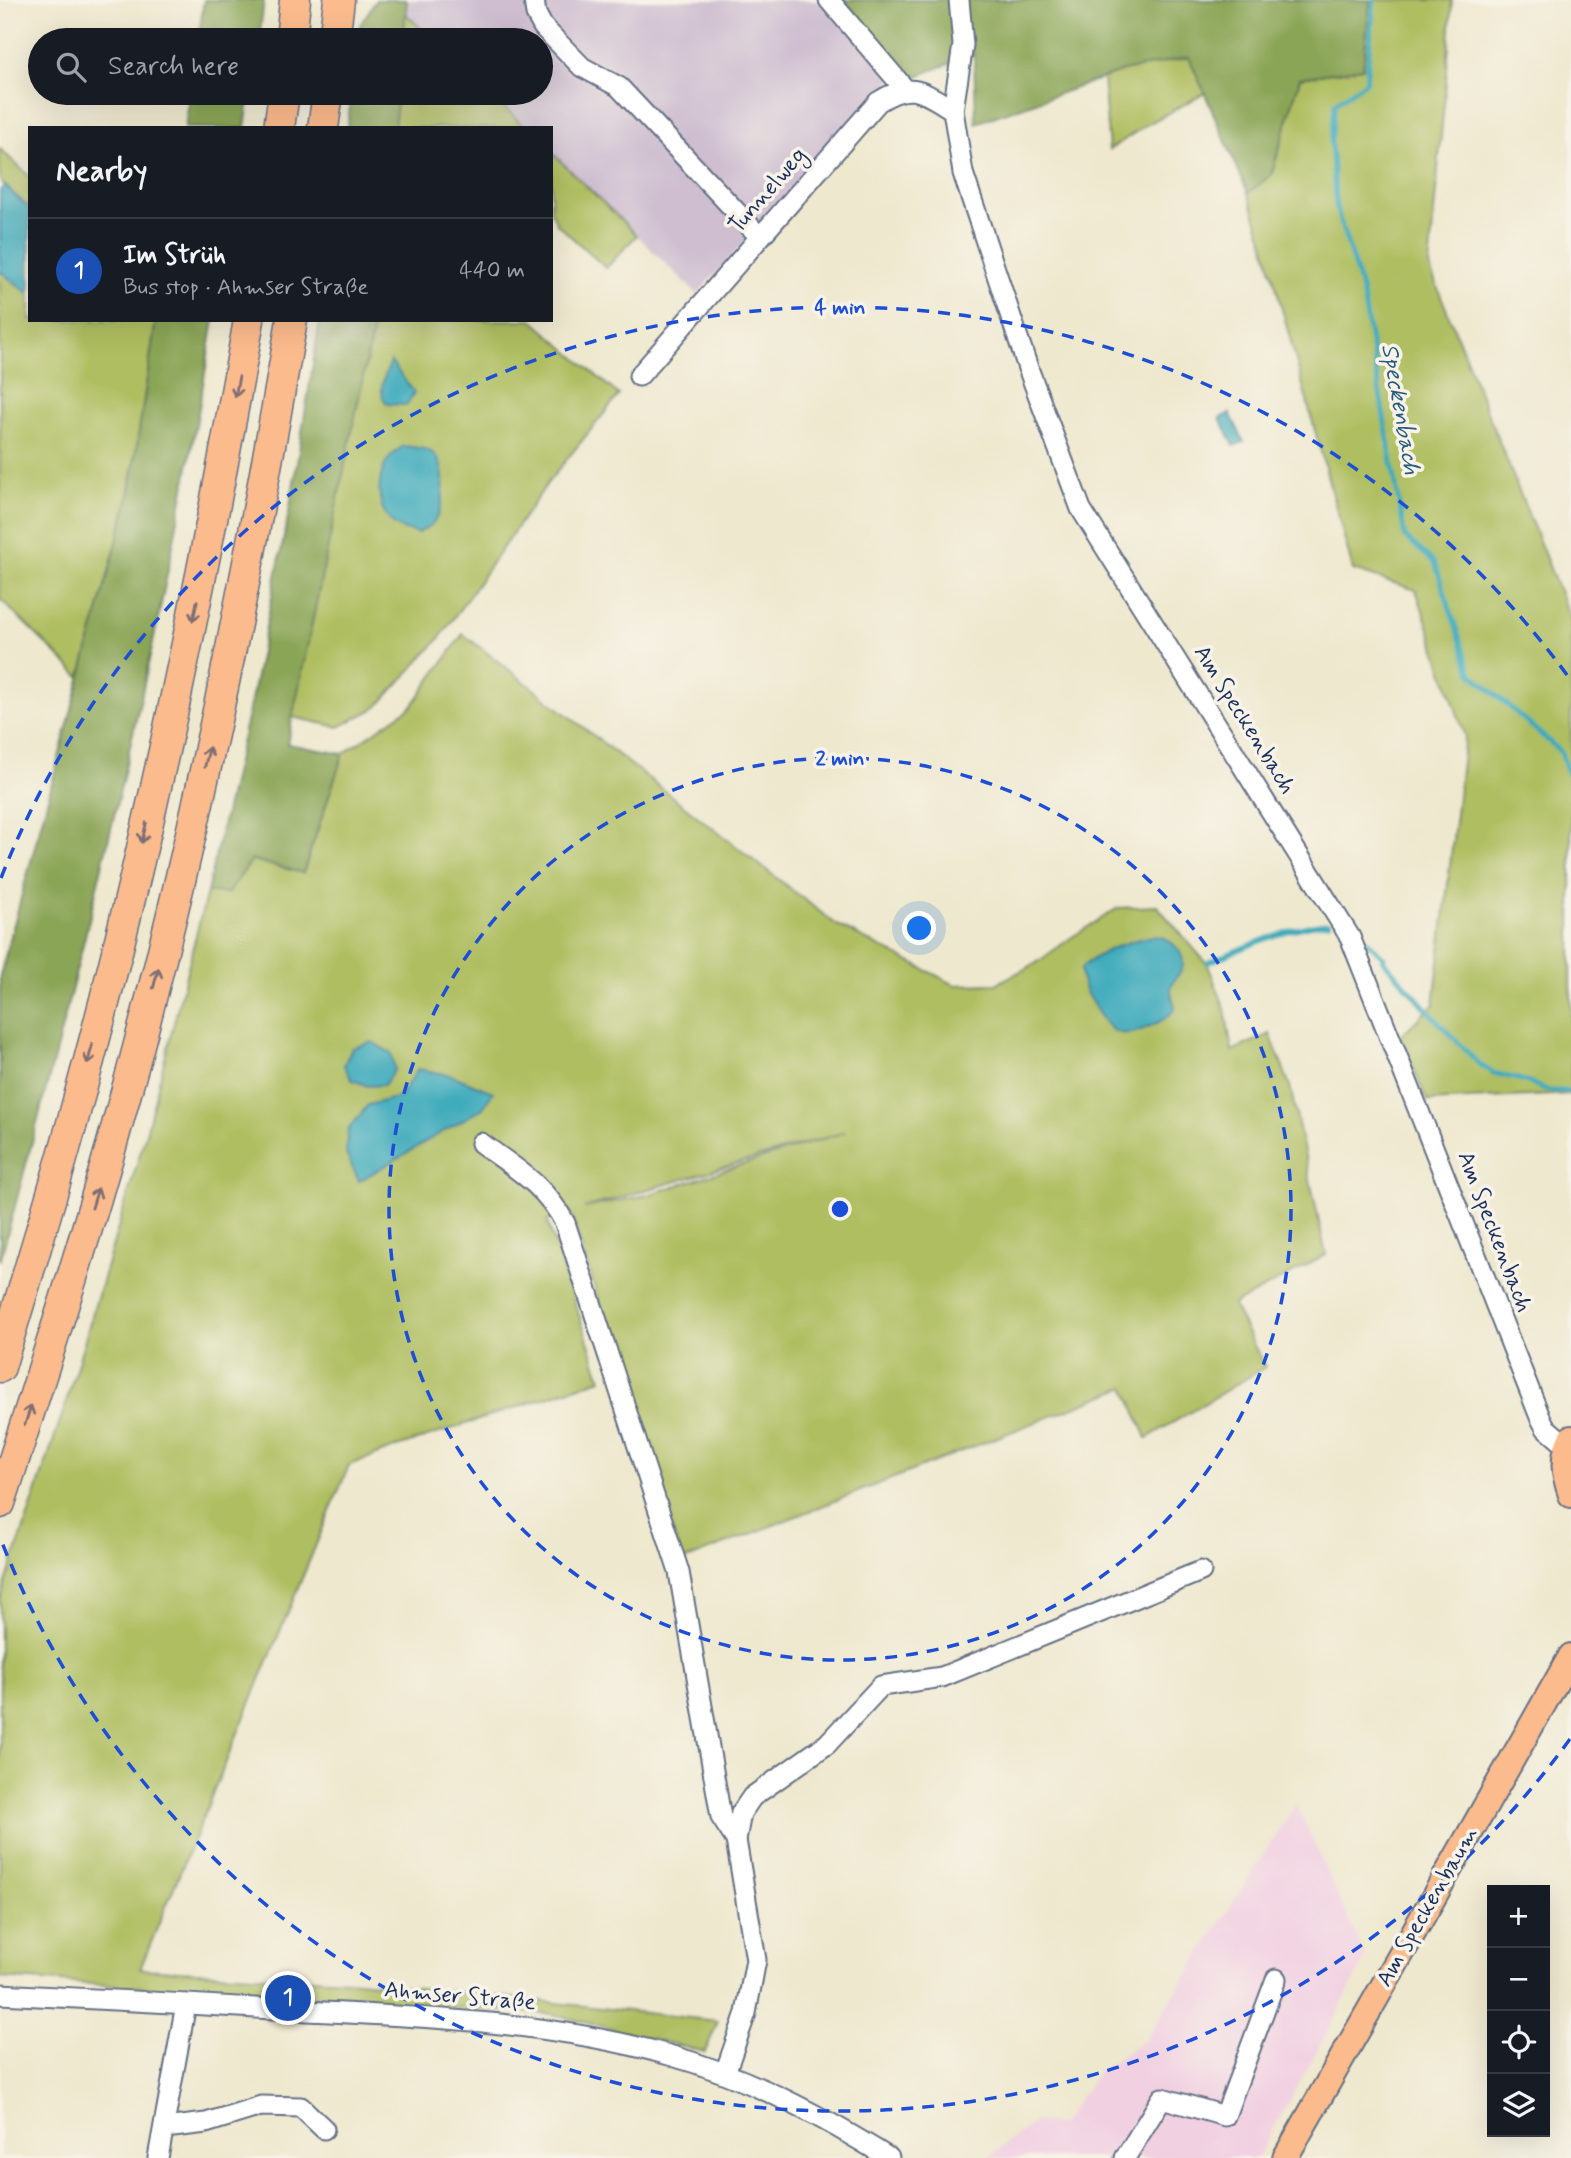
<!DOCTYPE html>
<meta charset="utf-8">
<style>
body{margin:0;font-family:Mynerve,sans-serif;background:#242831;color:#f1f3f6}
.controls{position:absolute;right:21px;bottom:21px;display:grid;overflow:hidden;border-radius:0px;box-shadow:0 7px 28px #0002}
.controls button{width:63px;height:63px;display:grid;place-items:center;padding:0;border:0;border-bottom:2px solid #363941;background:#171b24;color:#f1f3f6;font:35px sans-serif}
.you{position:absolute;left:920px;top:929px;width:24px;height:24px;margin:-18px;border:5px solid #fff;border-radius:50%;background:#1a73e8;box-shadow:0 0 0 10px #1a73e833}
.badge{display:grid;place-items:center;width:46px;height:46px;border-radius:50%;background:#c8321e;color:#fff;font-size:23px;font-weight:700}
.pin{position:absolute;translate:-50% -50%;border:4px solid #fff;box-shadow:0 2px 7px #0006}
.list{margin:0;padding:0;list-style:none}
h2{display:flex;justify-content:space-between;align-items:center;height:91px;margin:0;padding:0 28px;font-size:30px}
h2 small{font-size:23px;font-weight:400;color:#9ea1a6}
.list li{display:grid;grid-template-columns:46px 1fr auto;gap:21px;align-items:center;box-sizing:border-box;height:105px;padding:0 28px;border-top:2px solid #363941}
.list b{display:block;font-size:26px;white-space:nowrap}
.list p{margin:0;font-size:23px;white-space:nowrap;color:#9ea1a6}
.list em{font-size:23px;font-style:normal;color:#9ea1a6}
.icon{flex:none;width:38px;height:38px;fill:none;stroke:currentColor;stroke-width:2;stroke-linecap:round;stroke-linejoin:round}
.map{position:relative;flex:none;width:1571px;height:2158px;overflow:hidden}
.search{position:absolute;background:#171b24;box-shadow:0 7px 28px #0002;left:28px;top:28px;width:525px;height:77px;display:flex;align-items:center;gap:18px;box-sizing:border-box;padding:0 24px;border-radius:38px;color:#9ea1a6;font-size:26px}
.panel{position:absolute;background:#171b24;box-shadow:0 7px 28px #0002;left:28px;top:126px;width:525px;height:196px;border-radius:0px}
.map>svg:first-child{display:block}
.built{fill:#f1d0e2}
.industrial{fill:#cebed0}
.green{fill:#afbe61;stroke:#657660;stroke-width:2;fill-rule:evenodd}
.forest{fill:#8ba557;stroke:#536a5a;stroke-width:2}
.water{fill:#3caabb;stroke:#2c6c8c;stroke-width:2}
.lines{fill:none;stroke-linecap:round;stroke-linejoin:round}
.stream{stroke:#3caabb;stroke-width:5}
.minor-casing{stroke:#657085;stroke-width:23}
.major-casing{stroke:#657085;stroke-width:28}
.highway-casing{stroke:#657085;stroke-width:33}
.minor{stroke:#fff;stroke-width:19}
.major{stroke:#fbbb8d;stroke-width:24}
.highway{stroke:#fbbb8d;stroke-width:30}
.oneway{stroke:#806e73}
.ring{fill:none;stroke:#1d4ed8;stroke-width:3.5;stroke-dasharray:12 9}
.labels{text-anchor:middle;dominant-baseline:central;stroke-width:7;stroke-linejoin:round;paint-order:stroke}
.street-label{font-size:23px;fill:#1b2f5e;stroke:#f7f3e8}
.water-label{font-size:24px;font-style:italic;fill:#275a7f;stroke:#f7f3e8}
.centre{fill:#1d4ed8;stroke:#f7f3e8;stroke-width:3.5}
.ring-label{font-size:21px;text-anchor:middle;font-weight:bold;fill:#1d4ed8;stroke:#f7f3e8;stroke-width:7;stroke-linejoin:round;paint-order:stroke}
</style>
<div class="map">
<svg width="1571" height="2158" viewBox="0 0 1571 2158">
<rect width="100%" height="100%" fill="#f7f3e8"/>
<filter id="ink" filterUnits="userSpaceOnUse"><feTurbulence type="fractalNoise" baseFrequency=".0143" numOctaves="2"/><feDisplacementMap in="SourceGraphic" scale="14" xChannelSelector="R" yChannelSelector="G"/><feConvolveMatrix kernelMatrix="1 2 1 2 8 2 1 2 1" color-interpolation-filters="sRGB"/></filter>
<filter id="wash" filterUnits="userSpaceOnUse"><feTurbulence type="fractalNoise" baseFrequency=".00686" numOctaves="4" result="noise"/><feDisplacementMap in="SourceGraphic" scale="28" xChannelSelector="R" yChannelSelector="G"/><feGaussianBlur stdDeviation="1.57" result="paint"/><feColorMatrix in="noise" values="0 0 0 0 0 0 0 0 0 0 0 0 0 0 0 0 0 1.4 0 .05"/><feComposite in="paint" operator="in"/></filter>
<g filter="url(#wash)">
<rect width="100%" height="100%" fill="#eee8ce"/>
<path class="built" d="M1296 1804 1366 1957 1332 2024 1257 2158H987L1035 2121 1060 2125 1099 2071 1145 2040Z"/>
<path class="industrial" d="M406 0H844L902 68 697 294 551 152V128H526L489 93H541V40H433L405 13Z"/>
<g class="green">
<path d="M1370 0H1452L1447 71 1429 266 1571 621V1094L1427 1101 1400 1036 1434 1004 1465 736 1416 590 1353 570 1263 239 1248 193 1272 174 1300 78 1363 68Z"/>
<path d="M405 13 433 40H402Z"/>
<path d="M1189 57 1205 93 1146 125 1109 150 1103 78 1123 71Z"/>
<path d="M396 93H489L526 128H392Z"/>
<path d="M0 149 30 177V209L0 181Z"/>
<path d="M551 152 637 235 606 268 557 224 551 211Z"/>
<path d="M0 271 30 293V320H156L129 497 81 678 0 599Z"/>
<path d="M375 320H532L619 395 549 481 439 639 377 707 339 727 291 717Z"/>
<path d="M463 634 837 925 955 985 996 984 1035 964 1072 937 1118 908 1157 906 1208 965 1225 1009 1232 1051 1270 1034 1290 1086 1326 1255 1233 1305 1265 1367 1147 1438 1125 1387 682 1561 570 1211 547 1221 601 1379 397 1447 349 1465 140 1969 349 1980 718 2021 705 2052 552 2014 0 1978V1600L65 1406 145 1137 207 892 228 893 252 860 303 873 343 754 412 706ZM845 1132 647 1195 584 1208Z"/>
</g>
<g class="forest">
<path d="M204 0H264L259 40H198Z"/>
<path d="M376 0H407L403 40H358L360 25Z"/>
<path d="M844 0H1370L1363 68 1300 78 1271 175 1248 193 1189 57 1123 71 976 123 974 54 915 77 902 68Z"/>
<path d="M190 93H250L245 128H185Z"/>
<path d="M352 93H398L394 128H347Z"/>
<path d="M156 320H214C162 638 85 950 0 1261V976L129 497Z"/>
<path d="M320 320H375L287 744 343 754 303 873 252 860 228 893 207 892 251 701 290 507Z"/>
</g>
<g class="water">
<path d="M4 185 30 209V292L28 293 0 271V191Z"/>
<path d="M391 362 414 392 407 405 387 404C376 391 385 375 391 362Z"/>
<path d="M1230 413 1244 442 1234 446 1220 418Z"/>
<path d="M403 446C413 447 428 448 435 455 448 470 445 510 432 524 429 528 422 530 418 533 413 531 407 531 402 529 375 518 374 477 390 457 394 453 399 449 403 446Z"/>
<path d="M1153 936C1169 936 1187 952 1182 969 1179 976 1172 980 1171 988 1170 996 1175 1002 1175 1009 1168 1018 1159 1023 1148 1027 1117 1042 1109 1031 1093 1004 1085 992 1080 982 1081 968 1102 950 1127 941 1153 936Z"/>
<path d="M372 1042 391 1053 395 1069 384 1085 368 1086 352 1080 344 1065 352 1048Z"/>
<path d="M418 1069 451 1075 493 1092 483 1108 359 1181 346 1154 348 1130 368 1105 399 1097Z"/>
</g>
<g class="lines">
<g class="stream">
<path d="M1374 0 1366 82 1335 103 1331 142 1336 207 1362 291 1405 537 1435 563 1471 673 1561 752 1571 783"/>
<path d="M1361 938C1371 941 1375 951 1384 957L1383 960 1440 1024 1479 1064 1493 1073 1522 1080 1550 1091H1571"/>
<path d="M1208 963C1239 949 1296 924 1329 923"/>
</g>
</g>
</g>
<g filter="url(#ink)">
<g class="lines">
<defs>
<g id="minor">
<path d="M534 0 536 14 543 27 582 67 619 87 760 237"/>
<path d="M829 0 904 88"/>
<path d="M959 0 963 45 953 110 963 173 1028 368 1081 509 1350 937 1540 1417 1546 1428 1567 1446"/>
<path d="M639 376 878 102C911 80 923 92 953 110"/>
<path d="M481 1143C516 1169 544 1184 565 1223L679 1572 721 1817 736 1840 756 1960 746 2013 725 2073"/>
<path d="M736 1840 741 1813 752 1797 827 1744 881 1686 942 1677 1201 1571"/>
<path d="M0 1994C102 1999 205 2005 307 2011 429 2017 551 2022 669 2055 748 2077 820 2115 889 2158"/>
<path d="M165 2128 206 2123 261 2106 301 2107 324 2129"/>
<path d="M158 2158 186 2004"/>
<path d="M1125 2158 1162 2098 1225 2116 1276 1979"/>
</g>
<g id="major">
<path d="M1571 1438C1561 1458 1564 1475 1571 1495"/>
<path d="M1285 2158 1571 1656"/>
</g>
<g id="highway">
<path d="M291 40 295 0"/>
<path d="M334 40 339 0"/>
<path d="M279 128 284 93"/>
<path d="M323 128 328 93"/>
<path d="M0 1367C25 1282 52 1198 75 1112 147 852 202 586 249 320"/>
<path d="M0 1503C40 1379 81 1254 116 1129 191 863 246 592 292 320"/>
</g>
</defs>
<use href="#minor" class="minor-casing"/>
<use href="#major" class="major-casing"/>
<use href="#highway" class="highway-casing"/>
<use href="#minor" class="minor"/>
<use href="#major" class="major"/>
<use href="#highway" class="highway"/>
</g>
<defs><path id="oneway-shaft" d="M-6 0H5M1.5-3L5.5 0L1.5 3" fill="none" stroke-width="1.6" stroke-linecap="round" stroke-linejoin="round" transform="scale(1.75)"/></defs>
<g class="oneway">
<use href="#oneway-shaft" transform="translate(237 387) rotate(100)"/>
<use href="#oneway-shaft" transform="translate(195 611) rotate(102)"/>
<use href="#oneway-shaft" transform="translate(207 757) rotate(-77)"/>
<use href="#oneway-shaft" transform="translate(144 833) rotate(103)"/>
<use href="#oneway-shaft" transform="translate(156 978) rotate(-75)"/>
<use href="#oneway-shaft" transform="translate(90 1054) rotate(104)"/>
<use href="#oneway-shaft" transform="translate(95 1198) rotate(-73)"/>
<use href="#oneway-shaft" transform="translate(28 1415) rotate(-72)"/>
</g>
</g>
<g class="ring">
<circle cx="840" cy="1209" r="451"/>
<path d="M1570 1739A902 902 0 0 1 1 1540M1 878A902 902 0 0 1 1570 679"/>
</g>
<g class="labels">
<g class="street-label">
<text transform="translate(768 191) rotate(-49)">Tunnelweg</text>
<text transform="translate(1244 720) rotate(58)">Am Speckenbach</text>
<text transform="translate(1494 1232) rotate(69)">Am Speckenbach</text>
<text transform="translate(1428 1907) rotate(-60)">Am Speckenbaum</text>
<text transform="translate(460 1997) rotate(5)">Ahmser Straße</text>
</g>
<g class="water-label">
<text transform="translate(1400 409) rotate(80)">Speckenbach</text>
</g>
</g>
<circle cx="840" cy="1209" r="10" class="centre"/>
<g class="ring-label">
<text x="840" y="314">4 min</text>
<text x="840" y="765">2 min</text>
</g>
</svg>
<div class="controls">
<button>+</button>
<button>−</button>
<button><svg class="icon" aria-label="locate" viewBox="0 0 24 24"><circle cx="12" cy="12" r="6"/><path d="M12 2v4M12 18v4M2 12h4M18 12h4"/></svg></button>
<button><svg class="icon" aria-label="layers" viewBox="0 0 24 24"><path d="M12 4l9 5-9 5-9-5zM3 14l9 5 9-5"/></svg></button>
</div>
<div class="you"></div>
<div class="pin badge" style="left:288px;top:1998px;background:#1a4fb4">1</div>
<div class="search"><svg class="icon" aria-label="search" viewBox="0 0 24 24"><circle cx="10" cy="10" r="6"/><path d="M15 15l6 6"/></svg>Search here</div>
<section class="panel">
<h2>Nearby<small></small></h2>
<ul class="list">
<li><span class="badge" style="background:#1a4fb4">1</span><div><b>Im Strüh</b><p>Bus stop · Ahmser Straße</p></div><em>440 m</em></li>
</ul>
</section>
</div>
